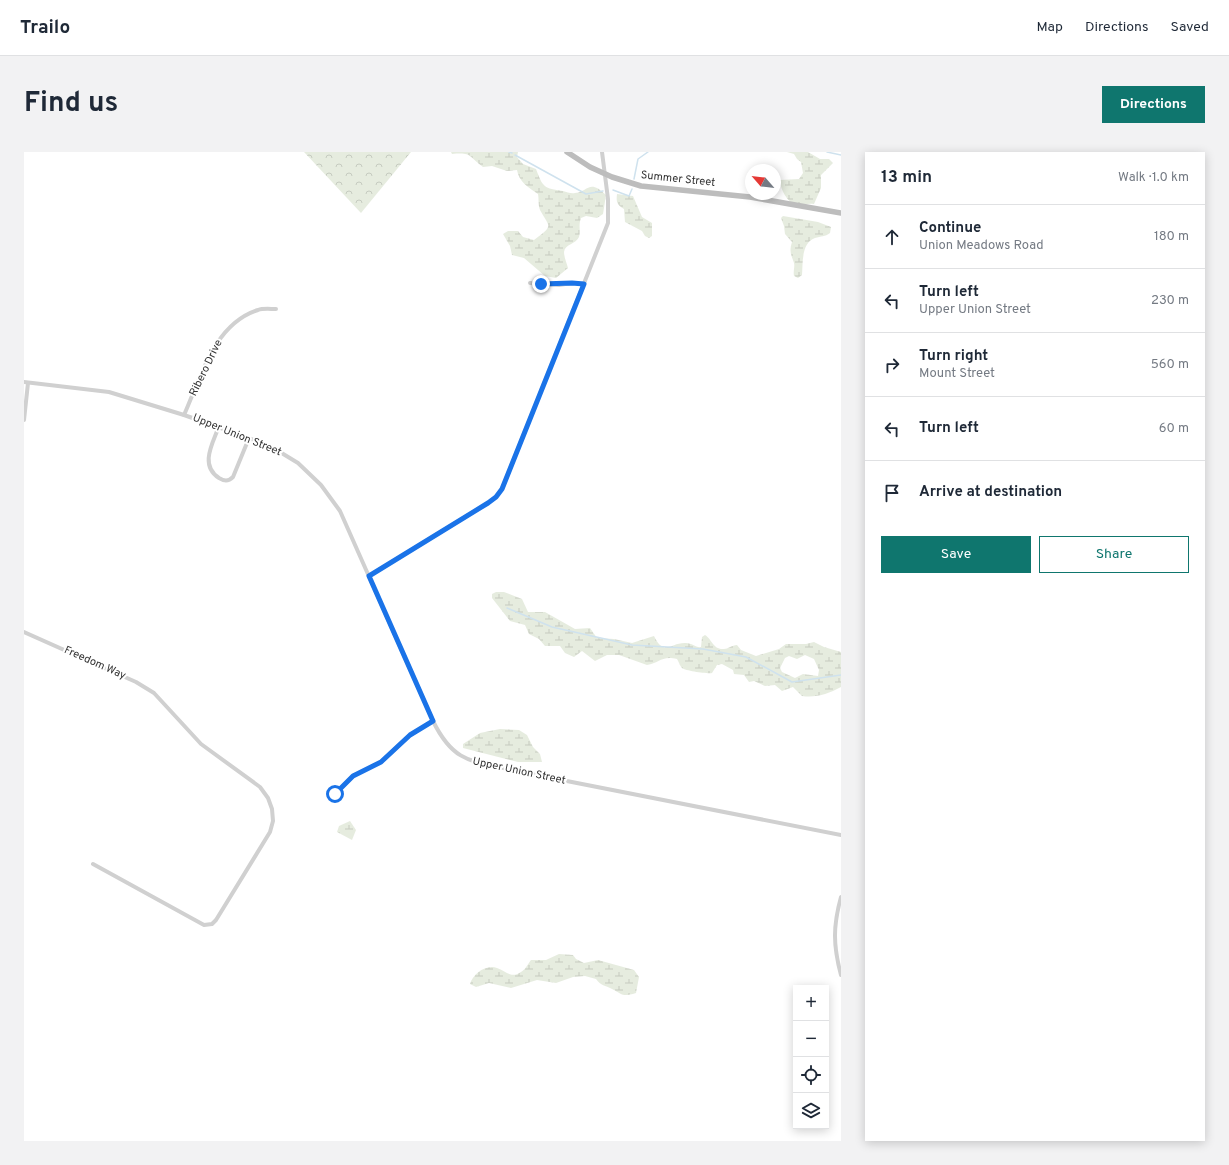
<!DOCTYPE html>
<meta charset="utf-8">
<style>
body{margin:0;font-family:Overpass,sans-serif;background:#f2f2f3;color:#1f2937}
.controls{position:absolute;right:12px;bottom:12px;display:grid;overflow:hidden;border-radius:0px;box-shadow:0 2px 10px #0003}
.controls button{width:36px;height:36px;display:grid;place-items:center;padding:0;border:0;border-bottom:1px solid #e0e1e3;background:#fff;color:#1f2937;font:20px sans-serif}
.compass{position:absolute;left:721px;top:12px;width:36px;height:36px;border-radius:50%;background:#fff;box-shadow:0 2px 10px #0003;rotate:298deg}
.stop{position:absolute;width:12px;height:12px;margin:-9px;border:3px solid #1a73e8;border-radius:50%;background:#fff}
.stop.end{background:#1a73e8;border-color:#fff;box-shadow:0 1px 4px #0008}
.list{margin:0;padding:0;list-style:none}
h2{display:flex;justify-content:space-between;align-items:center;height:52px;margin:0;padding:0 16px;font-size:17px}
h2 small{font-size:13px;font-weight:400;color:#747a83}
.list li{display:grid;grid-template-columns:26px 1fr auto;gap:12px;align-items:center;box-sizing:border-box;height:64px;padding:0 16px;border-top:1px solid #e0e1e3}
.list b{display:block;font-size:15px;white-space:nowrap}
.list p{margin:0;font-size:13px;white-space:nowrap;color:#747a83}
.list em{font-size:13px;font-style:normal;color:#747a83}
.actions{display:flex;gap:8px;padding:12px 16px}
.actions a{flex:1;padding:9px 0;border:1px solid #0f766e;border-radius:0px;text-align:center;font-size:14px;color:#0f766e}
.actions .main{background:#0f766e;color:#fff}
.icon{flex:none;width:22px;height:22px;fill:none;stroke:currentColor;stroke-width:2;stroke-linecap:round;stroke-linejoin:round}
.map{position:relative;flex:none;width:817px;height:989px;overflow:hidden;border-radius:0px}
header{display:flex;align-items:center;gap:24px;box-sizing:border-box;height:56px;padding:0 20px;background:#fff;border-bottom:1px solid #e0e1e3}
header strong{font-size:19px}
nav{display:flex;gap:22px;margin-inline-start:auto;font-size:14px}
.intro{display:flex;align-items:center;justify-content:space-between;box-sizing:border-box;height:96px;padding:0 24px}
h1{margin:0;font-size:28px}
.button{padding:10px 18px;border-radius:0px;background:#0f766e;color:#fff;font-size:14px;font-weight:700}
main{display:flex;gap:24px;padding:0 24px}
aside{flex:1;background:#fff;border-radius:0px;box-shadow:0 2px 10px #0003}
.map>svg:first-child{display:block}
.wetland{fill:url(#wetland-marsh);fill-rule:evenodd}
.park{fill:url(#park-crowns)}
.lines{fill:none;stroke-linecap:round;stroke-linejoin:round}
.stream{stroke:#cfe2ee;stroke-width:1.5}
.street{stroke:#d0d0d0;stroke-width:4}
.secondary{stroke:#bdbdbd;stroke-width:5.5}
.route{stroke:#1a73e8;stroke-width:5}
.labels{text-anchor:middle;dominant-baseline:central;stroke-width:4;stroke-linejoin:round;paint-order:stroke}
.street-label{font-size:11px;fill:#333;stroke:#fff}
</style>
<header>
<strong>Trailo</strong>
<nav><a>Map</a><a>Directions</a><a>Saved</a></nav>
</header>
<div class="intro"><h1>Find us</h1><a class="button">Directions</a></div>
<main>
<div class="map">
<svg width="817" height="989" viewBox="0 0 817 989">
<defs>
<pattern id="wetland-marsh" width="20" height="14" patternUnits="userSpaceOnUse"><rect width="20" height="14" fill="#e6ecdf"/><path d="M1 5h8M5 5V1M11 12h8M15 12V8" fill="none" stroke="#c6cbc0"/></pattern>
<pattern id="park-crowns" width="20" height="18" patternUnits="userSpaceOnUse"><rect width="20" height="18" fill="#e6ecdf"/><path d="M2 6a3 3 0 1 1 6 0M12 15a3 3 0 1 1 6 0" fill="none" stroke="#c6cbc0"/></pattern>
</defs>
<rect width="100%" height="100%" fill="#fff"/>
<g class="wetland">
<path d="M427 0H494L493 5 499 12 512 17C519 36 520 36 539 39 543 40 547 42 551 41 564 40 565 26 582 43L579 62 573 66 562 64 557 66C554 74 557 79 555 85 552 92 541 92 540 100 540 105 543 112 544 116L532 126 521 124 500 106 488 103 486 94 479 82 484 79H494L499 85 510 88C530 73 526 76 516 58 514 53 515 47 514 42 504 35 495 30 493 18L483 19 468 14 459 15C444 4 448 0 428 2Z"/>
<path d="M763 0H784L796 7H805L809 11 797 23V36L790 52C784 51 779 53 773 53 764 52 756 37 756 28L775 27 779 21 777 10 773 7 770 2Z"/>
<path d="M593 42 609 44 618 65 628 71V84L625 86 621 84 618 79 601 70 600 57C593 53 592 50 593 42Z"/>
<path d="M759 64 794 70 807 75 806 81C801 85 797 84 791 86 777 91 779 111 778 123L774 126 770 124C769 119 771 115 770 111 767 102 765 100 768 90L761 82 760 74 757 66Z"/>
<path d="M472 440H480L498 447 504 460H521L551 477 566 476 573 486 590 487 608 491 630 484C640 505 647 490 662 491 668 491 672 496 677 495L678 485 681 483C688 487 689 498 700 497 704 497 708 493 713 493L717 498 732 504 755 497 762 492H782L790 490 800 495 817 500V535C804 542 792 546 778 544L769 535 758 539 751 533 741 534 730 529 725 530 720 523 710 522 709 518 698 512 693 513 688 521C684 522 662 519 658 516 656 514 655 510 653 507 638 503 635 511 623 513L595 503H583L571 509 558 499 550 505 541 501 536 494H521L515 487 505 482 501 473 486 469 468 446V442ZM781 503 790 507 795 518 794 524 779 522 771 526 758 520 756 516 761 506 765 504 773 507Z"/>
<path d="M476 577 495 578 503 583 509 595 516 602 518 610H494L439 596V592L456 581Z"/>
<path d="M326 669 332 678 328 688 313 680 315 674Z"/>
<path d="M535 802 549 803 552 807 560 811 574 808 610 818 615 825 612 841C599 845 599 843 588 837 581 833 577 834 572 827L561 824 549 825 532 831 513 828 487 836 465 831 452 835 446 832C449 822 462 812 473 816 482 819 487 827 497 820 501 818 504 812 507 808H522Z"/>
</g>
<path class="park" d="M280 0H387L337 61Z"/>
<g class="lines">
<g class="stream">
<path d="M485 0 488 1"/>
<path d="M803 0 817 3"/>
<path d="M491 3 562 42 579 39"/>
<path d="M610 27 614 7 624 0"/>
<path d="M589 38 605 44 608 37"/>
<path d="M483 456 528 475 608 493 679 497 722 505 768 530 817 523"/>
</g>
<g class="street">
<path d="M506 131 535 133 548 131 560 132"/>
<path d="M0 230 85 240 160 263 225 286 251 297 274 311 297 333 316 359 409 569C430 612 449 609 492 619L817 683"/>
<path d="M160 263C177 225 190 172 234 158 239 156 246 157 252 157"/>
<path d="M0 268 4 231"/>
<path d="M195 274C189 291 175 313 195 326 200 329 204 330 209 325L225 286"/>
<path d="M345 424 464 351 472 345 478 337 584 71V47L578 0"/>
<path d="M0 480 112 530 130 541 177 592 236 635 244 646 248 657 249 669 246 680 192 768 188 772 180 773 69 712"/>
<path d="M311 642 329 624 357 610 386 583 409 569"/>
<path d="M817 745C809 774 809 793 817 823"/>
</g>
<path class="secondary" d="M543 0 566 15 588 25 617 34 726 45 817 61"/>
</g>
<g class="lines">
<path class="route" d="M311 642 329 624 357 610 386 583 409 569 345 424 464 351 472 345 478 337 560 132 548 131 517 132"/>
</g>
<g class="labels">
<g class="street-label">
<text transform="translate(654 27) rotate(6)">Summer Street</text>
<text transform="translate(182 216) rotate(-64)">Ribero Drive</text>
<text transform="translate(213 283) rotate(22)">Upper Union Street</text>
<text transform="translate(71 511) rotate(24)">Freedom Way</text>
<text transform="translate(495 619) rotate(12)">Upper Union Street</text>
</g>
</g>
</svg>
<div class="controls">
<button>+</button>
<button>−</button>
<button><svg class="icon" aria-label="locate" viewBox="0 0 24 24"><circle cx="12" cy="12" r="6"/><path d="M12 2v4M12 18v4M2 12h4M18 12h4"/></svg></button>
<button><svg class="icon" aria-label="layers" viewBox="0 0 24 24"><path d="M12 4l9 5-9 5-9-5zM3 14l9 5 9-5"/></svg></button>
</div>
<svg class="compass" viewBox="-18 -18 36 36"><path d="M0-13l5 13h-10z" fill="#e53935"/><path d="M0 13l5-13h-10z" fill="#747a83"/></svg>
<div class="stop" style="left:311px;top:642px"></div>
<div class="stop end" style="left:517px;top:132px"></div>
</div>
<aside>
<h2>13 min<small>Walk · 1.0 km</small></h2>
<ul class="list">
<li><svg class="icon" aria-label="ahead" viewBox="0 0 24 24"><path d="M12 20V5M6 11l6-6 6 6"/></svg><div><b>Continue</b><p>Union Meadows Road</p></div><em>180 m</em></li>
<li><svg class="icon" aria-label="left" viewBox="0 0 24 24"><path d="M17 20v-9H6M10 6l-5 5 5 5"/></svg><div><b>Turn left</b><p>Upper Union Street</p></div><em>230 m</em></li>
<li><svg class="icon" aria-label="right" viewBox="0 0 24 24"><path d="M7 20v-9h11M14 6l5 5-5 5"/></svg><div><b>Turn right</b><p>Mount Street</p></div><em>560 m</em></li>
<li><svg class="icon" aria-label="left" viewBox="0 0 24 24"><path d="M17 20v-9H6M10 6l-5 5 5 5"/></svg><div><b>Turn left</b></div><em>60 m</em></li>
<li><svg class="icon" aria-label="arrive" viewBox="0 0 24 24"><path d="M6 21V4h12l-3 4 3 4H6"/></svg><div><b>Arrive at destination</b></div></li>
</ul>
<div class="actions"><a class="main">Save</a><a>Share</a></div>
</aside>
</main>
